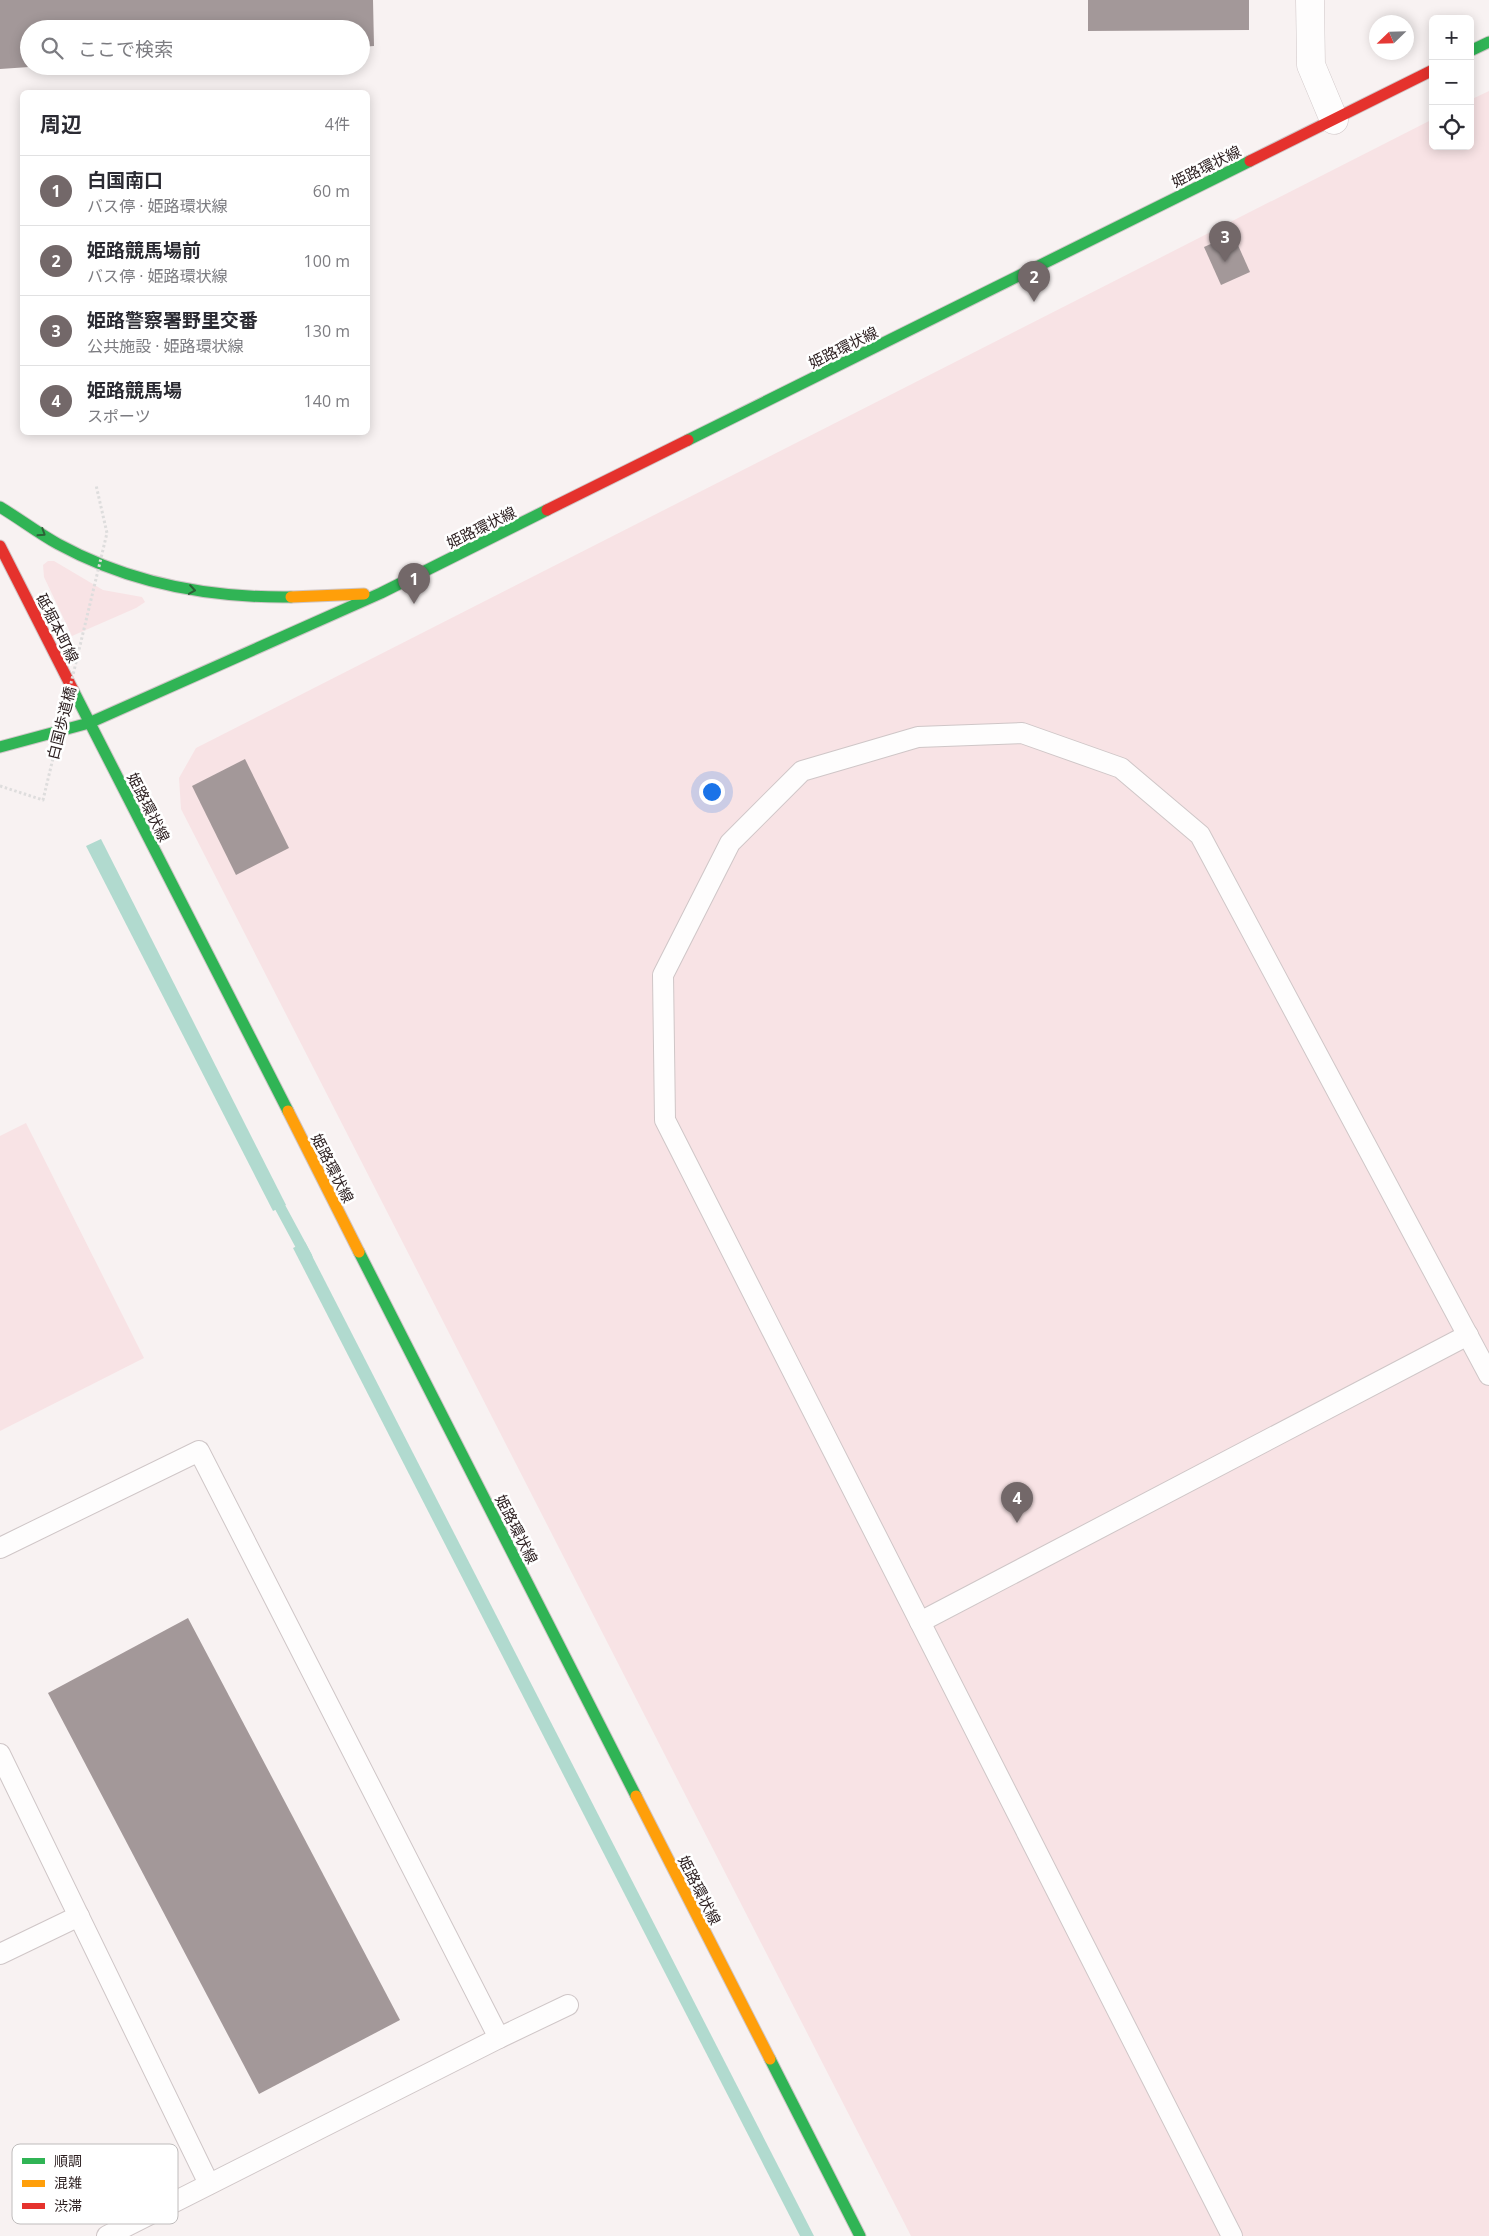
<!DOCTYPE html>
<html lang="ja">
<meta charset="utf-8">
<style>
body{margin:0;font-family:"Open Sans","Noto Sans JP",sans-serif;background:#f7f7f7;color:#2b2b33}
.controls{position:absolute;right:15px;top:15px;display:grid;overflow:hidden;border-radius:8px;box-shadow:0 2px 12px #0003}
.controls button{width:45px;height:45px;display:grid;place-items:center;padding:0;border:0;border-bottom:1px solid #e1e1e2;background:#fff;color:#2b2b33;font:25px sans-serif}
.compass{position:absolute;left:1369px;top:15px;width:45px;height:45px;border-radius:50%;background:#fff;box-shadow:0 2px 12px #0003;rotate:247deg}
.you{position:absolute;left:711px;top:791px;width:18px;height:18px;margin:-12px;border:4px solid #fff;border-radius:50%;background:#1a73e8;box-shadow:0 0 0 8px #1a73e833}
.badge{display:grid;place-items:center;width:32px;height:32px;border-radius:50%;background:#736869;color:#fff;font-size:16px;font-weight:700}
.pin{position:absolute;translate:-50% -41px;filter:drop-shadow(0 1px 2px #0008)}
.pin::after{content:'';position:absolute;top:26px;width:18px;height:15px;background:inherit;clip-path:polygon(0 0,100% 0,50% 100%)}
.list{margin:0;padding:0;list-style:none}
h2{display:flex;justify-content:space-between;align-items:center;height:65px;margin:0;padding:0 20px;font-size:21px}
h2 small{font-size:16px;font-weight:400;color:#7c7c81}
.list li{display:grid;grid-template-columns:32px 1fr auto;gap:15px;align-items:center;box-sizing:border-box;height:70px;padding:0 20px;border-top:1px solid #e1e1e2}
.list b{display:block;font-size:19px;white-space:nowrap}
.list p{margin:0;font-size:16px;white-space:nowrap;color:#7c7c81}
.list em{font-size:16px;font-style:normal;color:#7c7c81}
.icon{flex:none;width:28px;height:28px;fill:none;stroke:currentColor;stroke-width:2;stroke-linecap:round;stroke-linejoin:round}
.map{position:relative;flex:none;width:1489px;height:2236px;overflow:hidden}
.search{position:absolute;background:#fff;box-shadow:0 2px 12px #0003;left:20px;top:20px;width:350px;height:55px;display:flex;align-items:center;gap:12px;box-sizing:border-box;padding:0 18px;border-radius:28px;color:#7c7c81;font-size:19px}
.panel{position:absolute;background:#fff;box-shadow:0 2px 12px #0003;left:20px;top:90px;width:350px;height:345px;border-radius:8px}
.map>svg:first-child{display:block}
.green{fill:#f8e3e5}
.water{fill:#b1dacf}
.lines{fill:none;stroke-linecap:round;stroke-linejoin:round}
.stream{stroke:#b1dacf;stroke-width:11}
.building{fill:#a39899}
.lane-casing{stroke:#cfc6c7;stroke-width:22}
.street-casing{stroke:#cfc6c7;stroke-width:29}
.fast-casing{stroke:#cfc6c7;stroke-width:13}
.slow-casing{stroke:#cfc6c7;stroke-width:13}
.jam-casing{stroke:#cfc6c7;stroke-width:13}
.lane{stroke:#fefdfd;stroke-width:20}
.street{stroke:#fefdfd;stroke-width:28}
.fast{stroke:#30b455;stroke-width:11}
.slow{stroke:#ff9f0a;stroke-width:11}
.jam{stroke:#e5322d;stroke-width:11}
.path-bridge{stroke:#dedddd;stroke-width:3;stroke-dasharray:2.5 2.5;stroke-linecap:butt}
.oneway{stroke:#2d6237}
.labels{text-anchor:middle;dominant-baseline:central;stroke-width:5;stroke-linejoin:round;paint-order:stroke}
.street-label{font-size:15px;fill:#2b1e1f;stroke:#fff}
.key{fill:#fff;stroke:#bfbcbc;stroke-width:1}
.key-label{font-size:14px;fill:#2b1e1f}
</style>
<div class="map">
<svg width="1489" height="2236" viewBox="0 0 1489 2236">
<rect width="100%" height="100%" fill="#f8f2f2"/>
<g class="green">
<path d="M1489 91V2236H911L181 809 179 778 196 748 1433 119V146H1470V100Z"/>
<path d="M48 561H54L103 590 142 597 145 602 136 608 72 636 44 577 43 565Z"/>
<path d="M26 1123 144 1358 0 1431V1136Z"/>
</g>
<g class="water">
<path d="M101 839 286 1205 273 1211 86 846Z"/>
<path d="M305 1242 814 2236H800L293 1248Z"/>
</g>
<g class="lines">
<path class="stream" d="M273 1194 307 1257"/>
</g>
<g class="building">
<path d="M0 0H373L374 46 361 47V29H29V67L0 69Z"/>
<path d="M1088 0H1249V30L1088 31Z"/>
<path d="M1233 234 1250 272 1221 285 1204 247Z"/>
<path d="M245 759 289 848 236 875 192 786Z"/>
<path d="M188 1618 400 2020 259 2094 48 1693Z"/>
</g>
<g class="lines">
<defs>
<g id="lane">
<path d="M0 1548 199 1451 499 2038 568 2005"/>
<path d="M920 1622 1468 1335"/>
<path d="M0 1754 209 2184"/>
<path d="M0 1954 79 1916"/>
<path d="M107 2236 499 2038"/>
<path d="M1232 2236 665 1120 663 975 730 843 802 771 918 737 1022 733 1121 768 1200 835 1489 1375"/>
</g>
<path id="street" d="M1310 0 1311 65 1334 120"/>
<g id="fast">
<path d="M1470 51 1489 42"/>
<path d="M688 440 1250 161"/>
<path d="M0 507C20 519 38 533 58 544 131 584 209 598 291 597"/>
<path d="M73 690 288 1111"/>
<path d="M0 747 89 723 381 593 547 510"/>
<path d="M359 1252 636 1796"/>
<path d="M770 2059 860 2236"/>
</g>
<g id="slow">
<path d="M291 597 364 594"/>
<path d="M288 1111 359 1252"/>
<path d="M636 1796 770 2059"/>
</g>
<g id="jam">
<path d="M1250 161 1433 70"/>
<path d="M547 510 688 440"/>
<path d="M0 546 73 690"/>
</g>
</defs>
<use href="#lane" class="lane-casing"/>
<use href="#street" class="street-casing"/>
<use href="#fast" class="fast-casing"/>
<use href="#slow" class="slow-casing"/>
<use href="#jam" class="jam-casing"/>
<use href="#lane" class="lane"/>
<use href="#street" class="street"/>
<use href="#fast" class="fast"/>
<use href="#slow" class="slow"/>
<use href="#jam" class="jam"/>
<path class="path-bridge" d="M0 786 43 800 107 533 96 485"/>
</g>
<defs><path id="oneway-chevron" d="M-2-3.5L2.5 0L-2 3.5" fill="none" stroke-width="1.6" stroke-linecap="round" stroke-linejoin="round" transform="scale(1.25)"/></defs>
<g class="oneway">
<use href="#oneway-chevron" transform="translate(42 533) rotate(33)"/>
<use href="#oneway-chevron" transform="translate(192 590) rotate(8)"/>
</g>
<g class="labels">
<g class="street-label">
<text transform="translate(1206 166) rotate(-26)">姫路環状線</text>
<text transform="translate(843 347) rotate(-26)">姫路環状線</text>
<text transform="translate(481 527) rotate(-26)">姫路環状線</text>
<text transform="translate(58 628) rotate(63)">砥堀本町線</text>
<text transform="translate(61 723) rotate(-76)">白国歩道橋</text>
<text transform="translate(149 807) rotate(63)">姫路環状線</text>
<text transform="translate(333 1168) rotate(63)">姫路環状線</text>
<text transform="translate(517 1529) rotate(63)">姫路環状線</text>
<text transform="translate(700 1890) rotate(63)">姫路環状線</text>
</g>
</g>
<rect x="12" y="2144" width="166" height="80" rx="8" class="key"/>
<rect x="22" y="2158" width="23" height="6" fill="#30b455"/>
<rect x="22" y="2180" width="23" height="7" fill="#ff9f0a"/>
<rect x="22" y="2203" width="23" height="6" fill="#e5322d"/>
<g class="key-label">
<text x="54" y="2166">順調</text>
<text x="54" y="2188">混雑</text>
<text x="54" y="2211">渋滞</text>
</g>
</svg>
<div class="controls">
<button>+</button>
<button>−</button>
<button><svg class="icon" aria-label="locate" viewBox="0 0 24 24"><circle cx="12" cy="12" r="6"/><path d="M12 2v4M12 18v4M2 12h4M18 12h4"/></svg></button>
</div>
<svg class="compass" viewBox="-18 -18 36 36"><path d="M0-13l5 13h-10z" fill="#e53935"/><path d="M0 13l5-13h-10z" fill="#7c7c81"/></svg>
<div class="you"></div>
<div class="pin badge" style="left:414px;top:604px">1</div>
<div class="pin badge" style="left:1034px;top:302px">2</div>
<div class="pin badge" style="left:1225px;top:262px">3</div>
<div class="pin badge" style="left:1017px;top:1523px">4</div>
<div class="search"><svg class="icon" aria-label="search" viewBox="0 0 24 24"><circle cx="10" cy="10" r="6"/><path d="M15 15l6 6"/></svg>ここで検索</div>
<section class="panel">
<h2>周辺<small>4件</small></h2>
<ul class="list">
<li><span class="badge">1</span><div><b>白国南口</b><p>バス停 · 姫路環状線</p></div><em>60 m</em></li>
<li><span class="badge">2</span><div><b>姫路競馬場前</b><p>バス停 · 姫路環状線</p></div><em>100 m</em></li>
<li><span class="badge">3</span><div><b>姫路警察署野里交番</b><p>公共施設 · 姫路環状線</p></div><em>130 m</em></li>
<li><span class="badge">4</span><div><b>姫路競馬場</b><p>スポーツ</p></div><em>140 m</em></li>
</ul>
</section>
</div>
